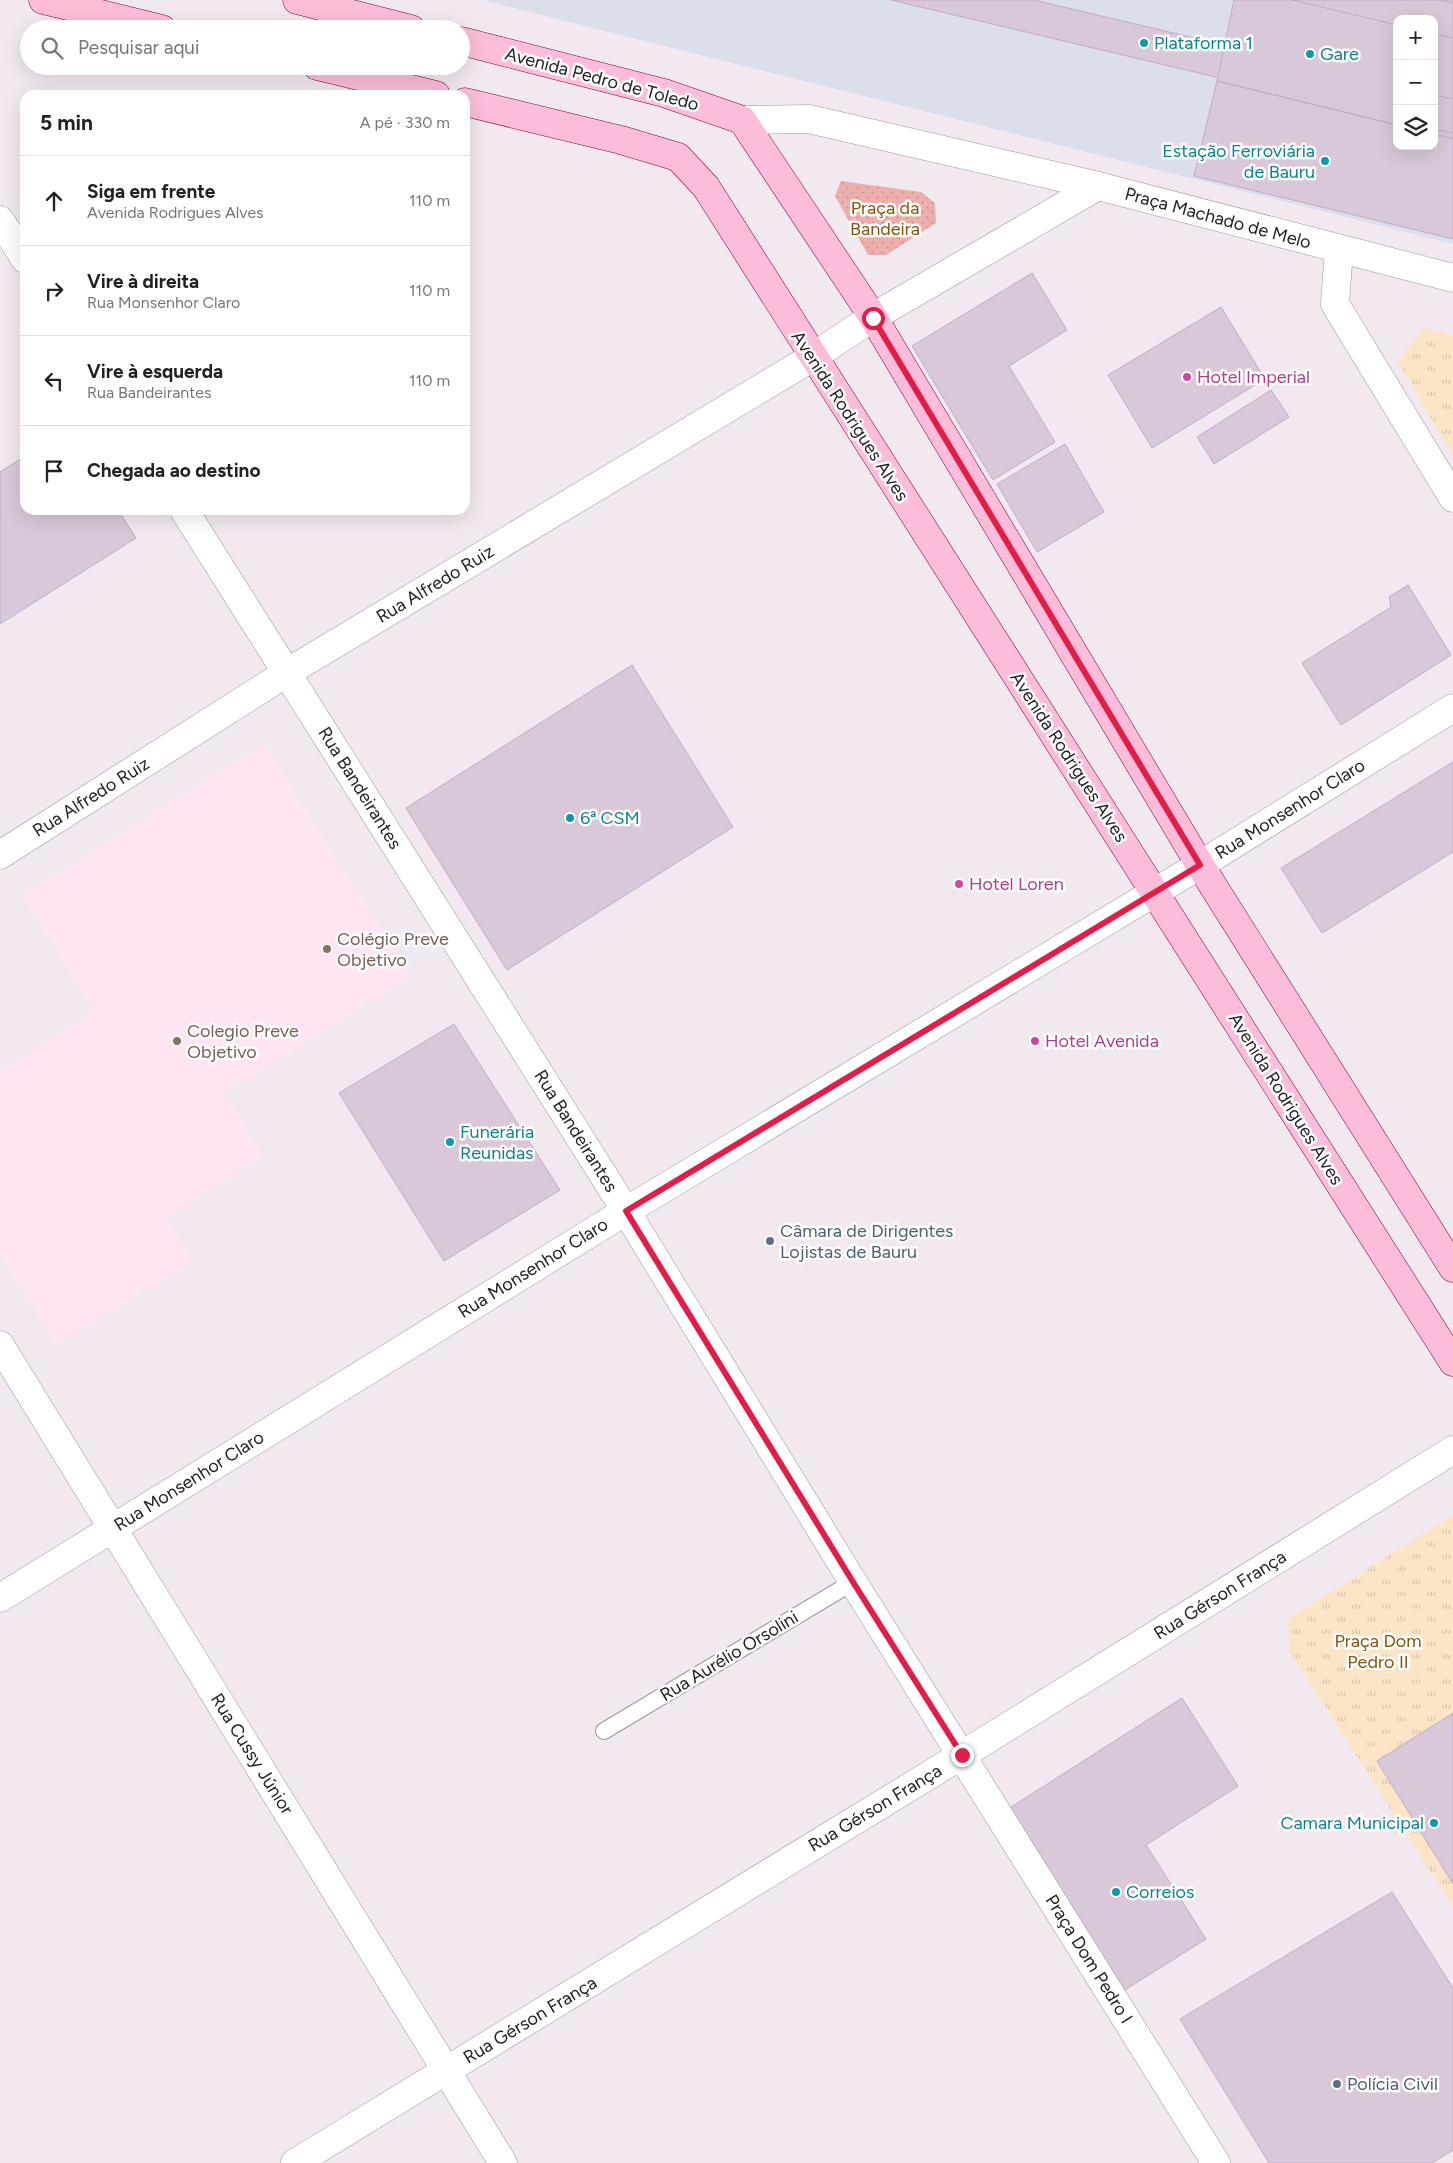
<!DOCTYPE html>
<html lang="pt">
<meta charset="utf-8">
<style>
body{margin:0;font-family:Figtree,sans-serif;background:#f2f2f2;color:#222}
.controls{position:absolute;right:15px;top:15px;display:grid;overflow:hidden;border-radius:10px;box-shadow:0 5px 20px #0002}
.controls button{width:45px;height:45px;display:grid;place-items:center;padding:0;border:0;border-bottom:1px solid #e0e0e0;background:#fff;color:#222;font:25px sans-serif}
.stop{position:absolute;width:15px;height:15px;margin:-11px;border:4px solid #e11d48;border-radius:50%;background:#fff}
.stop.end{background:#e11d48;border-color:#fff;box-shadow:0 1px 5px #0008}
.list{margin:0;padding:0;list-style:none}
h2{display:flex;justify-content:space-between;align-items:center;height:65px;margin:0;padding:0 20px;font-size:21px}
h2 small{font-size:16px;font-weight:400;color:#767676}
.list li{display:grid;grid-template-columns:32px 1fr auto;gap:15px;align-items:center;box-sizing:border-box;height:90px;padding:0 20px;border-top:1px solid #e0e0e0}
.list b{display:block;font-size:19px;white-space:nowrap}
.list p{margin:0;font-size:16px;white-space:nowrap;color:#767676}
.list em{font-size:16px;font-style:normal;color:#767676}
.icon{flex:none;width:28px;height:28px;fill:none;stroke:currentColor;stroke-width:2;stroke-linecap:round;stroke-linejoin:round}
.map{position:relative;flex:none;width:1453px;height:2163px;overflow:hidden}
.search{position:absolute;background:#fff;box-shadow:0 5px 20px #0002;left:20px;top:20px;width:450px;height:55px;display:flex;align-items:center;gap:12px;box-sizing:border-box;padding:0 18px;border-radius:28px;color:#767676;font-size:19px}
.panel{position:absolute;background:#fff;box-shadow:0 5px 20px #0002;left:20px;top:90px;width:450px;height:425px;border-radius:15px}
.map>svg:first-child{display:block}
.industrial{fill:#dadfeb;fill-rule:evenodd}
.education{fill:#ffe4f1}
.park{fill:url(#park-tufts)}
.garden{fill:url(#garden-dots)}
.building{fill:#d8c8d9;stroke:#c3aac4}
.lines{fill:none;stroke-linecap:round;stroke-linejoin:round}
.service-casing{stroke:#999;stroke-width:18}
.minor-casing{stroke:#999;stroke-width:29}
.secondary-casing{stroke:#7f0333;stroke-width:29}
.service{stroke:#fff;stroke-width:16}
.minor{stroke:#fff;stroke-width:28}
.secondary{stroke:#fbbdd9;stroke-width:28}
.route{stroke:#e11d48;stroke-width:6}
.culture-dot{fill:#0f9aa8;stroke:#fff;stroke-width:2}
.hotel-dot{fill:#d1479c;stroke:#fff;stroke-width:2}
.education-dot{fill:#8d6e63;stroke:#fff;stroke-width:2}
.service-dot{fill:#5c6f8a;stroke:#fff;stroke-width:2}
.labels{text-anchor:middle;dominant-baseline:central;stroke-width:5;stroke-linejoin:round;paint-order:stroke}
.culture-label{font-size:18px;fill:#0d838f;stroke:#fff;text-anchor:start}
.street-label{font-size:18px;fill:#222;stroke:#fff}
.park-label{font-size:18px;fill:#86530a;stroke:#fff}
.hotel-label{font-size:18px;fill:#b23c85;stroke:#fff;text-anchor:start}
.education-label{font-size:18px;fill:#785e54;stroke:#fff;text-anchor:start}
.service-label{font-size:18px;fill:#4e5e75;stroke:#fff;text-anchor:start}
</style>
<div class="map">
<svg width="1453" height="2163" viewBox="0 0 1453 2163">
<defs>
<pattern id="park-tufts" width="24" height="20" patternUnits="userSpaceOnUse" patternTransform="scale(1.25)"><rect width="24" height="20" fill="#fbe5c6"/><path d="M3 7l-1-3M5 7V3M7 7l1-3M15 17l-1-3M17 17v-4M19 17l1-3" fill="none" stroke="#d7c4aa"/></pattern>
<pattern id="garden-dots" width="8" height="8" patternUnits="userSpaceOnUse" patternTransform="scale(1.25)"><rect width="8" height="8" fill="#ecafae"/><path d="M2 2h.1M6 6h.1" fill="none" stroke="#ca9695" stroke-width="1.8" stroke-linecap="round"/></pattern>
</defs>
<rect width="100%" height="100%" fill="#f2e8f0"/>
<path class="industrial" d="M483 0H1453V244L569 22ZM1397 19H1434V146H1397Z"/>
<path class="education" d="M264 744 410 976 224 1093 263 1156 166 1218 192 1260 57 1345 0 1255V1072L95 1011 23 896Z"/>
<g class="park">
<path d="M1424 327 1453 336V456L1398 361Z"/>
<path d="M1453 1515V1907L1289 1650 1288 1619Z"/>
</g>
<path class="garden" d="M841 181 921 192 935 203 936 223 886 255H868L835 196Z"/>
<g class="building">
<path d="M891 0H1034L1397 86V120Z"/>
<path d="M1234 0H1453V139L1434 134V19H1397V125L1217 81Z"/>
<path d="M1292 0H1438L1453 3V38L1434 34V19H1397V25Z"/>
<path d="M1217 81 1397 125V146H1434V134L1453 139V239L1194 176Z"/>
<path d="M1434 95 1453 99V133L1434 129Z"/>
<path d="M1032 273 1067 330 1009 366 1055 442 993 480 912 346Z"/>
<path d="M1221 307 1265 379 1152 448 1108 375Z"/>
<path d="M1271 390 1289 417 1214 464 1197 437Z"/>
<path d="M1065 444 1104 512 1037 552 997 484Z"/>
<path d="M25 456V510H118L136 538 0 624V472Z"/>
<path d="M1408 585 1451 655 1341 725 1302 663 1391 607 1389 597Z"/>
<path d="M632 665 733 827 507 970 406 808Z"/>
<path d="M1453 762V852L1322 933 1281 868Z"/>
<path d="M454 1024 560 1190 444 1261 339 1093Z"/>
<path d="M1182 1698 1238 1786 1146 1845 1206 1939 1120 1993 1005 1811Z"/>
<path d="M1453 1713V1884L1377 1761Z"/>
<path d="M1392 1892 1453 1988V2150L1432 2163H1269L1180 2019Z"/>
</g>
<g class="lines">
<defs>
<path id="service" d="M604 1731 853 1582"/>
<g id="minor">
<path d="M742 120 809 119 1098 186 1453 278"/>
<path d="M0 220 25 259"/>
<path d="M1339 250 1335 304 1453 498"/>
<path d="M184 510 626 1211 853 1582 1216 2163"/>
<path d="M0 855 288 672 813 357 873 317 1098 186"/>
<path d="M0 1345 503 2163"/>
<path d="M0 1598 626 1211 1200 865 1453 708"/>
<path d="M295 2163 962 1755 1453 1450"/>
</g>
<g id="secondary">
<path d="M43 0 162 29"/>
<path d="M297 0 411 29"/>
<path d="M461 41 664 93 742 120 873 317 1200 865 1453 1268"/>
<path d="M317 66 436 95"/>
<path d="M465 102 621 140 678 157 706 187 1453 1362"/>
</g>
</defs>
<use href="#service" class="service-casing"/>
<use href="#minor" class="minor-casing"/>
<use href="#secondary" class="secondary-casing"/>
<use href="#service" class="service"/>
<use href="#minor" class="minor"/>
<use href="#secondary" class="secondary"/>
</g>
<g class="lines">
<path class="route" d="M873 318 1200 865 626 1211 853 1582 962 1755"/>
</g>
<g class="culture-dot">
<circle cx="1144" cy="43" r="5"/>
<circle cx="1310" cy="54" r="5"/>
<circle cx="1325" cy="161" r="5"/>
<circle cx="570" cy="818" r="5"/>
<circle cx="450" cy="1142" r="5"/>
<circle cx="1434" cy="1823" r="5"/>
<circle cx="1116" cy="1892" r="5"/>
</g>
<g class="hotel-dot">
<circle cx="1187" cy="377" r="5"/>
<circle cx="959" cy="884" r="5"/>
<circle cx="1035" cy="1041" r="5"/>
</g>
<g class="education-dot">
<circle cx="327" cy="949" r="5"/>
<circle cx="177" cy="1041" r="5"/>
</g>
<g class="service-dot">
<circle cx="770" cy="1241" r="5"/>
<circle cx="1337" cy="2084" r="5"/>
</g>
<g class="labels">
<g class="culture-label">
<text x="1154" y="43">Plataforma 1</text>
<text x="1320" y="54">Gare</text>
<text x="1315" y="151" text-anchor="end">Estação Ferroviária<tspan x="1315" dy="21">de Bauru</tspan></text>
<text x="580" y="818">6ª CSM</text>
<text x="460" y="1132">Funerária<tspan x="460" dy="21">Reunidas</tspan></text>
<text x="1424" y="1823" text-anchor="end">Camara Municipal</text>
<text x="1126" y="1892">Correios</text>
</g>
<g class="street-label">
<text transform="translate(602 79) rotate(15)">Avenida Pedro de Toledo</text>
<text transform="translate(1218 218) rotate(15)">Praça Machado de Melo</text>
<text transform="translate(850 416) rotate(57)">Avenida Rodrigues Alves</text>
<text transform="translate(435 584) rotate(-31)">Rua Alfredo Ruiz</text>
<text transform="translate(1069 757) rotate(57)">Avenida Rodrigues Alves</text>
<text transform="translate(360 788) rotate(58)">Rua Bandeirantes</text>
<text transform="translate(91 797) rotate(-32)">Rua Alfredo Ruiz</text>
<text transform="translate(1290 809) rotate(-32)">Rua Monsenhor Claro</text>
<text transform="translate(1286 1099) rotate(58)">Avenida Rodrigues Alves</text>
<text transform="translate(576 1131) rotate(58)">Rua Bandeirantes</text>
<text transform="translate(533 1268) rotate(-32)">Rua Monsenhor Claro</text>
<text transform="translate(189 1481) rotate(-32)">Rua Monsenhor Claro</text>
<text transform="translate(1220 1595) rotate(-32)">Rua Gérson França</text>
<text transform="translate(729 1656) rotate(-31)">Rua Aurélio Orsolini</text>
<text transform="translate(252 1754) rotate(58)">Rua Cussy Júnior</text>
<text transform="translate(875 1808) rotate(-31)">Rua Gérson França</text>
<text transform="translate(1089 1959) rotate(58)">Praça Dom Pedro I</text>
<text transform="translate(530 2020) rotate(-31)">Rua Gérson França</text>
</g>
<g class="park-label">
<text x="885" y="208">Praça da<tspan x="885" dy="21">Bandeira</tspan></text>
<text x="1378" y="1641">Praça Dom<tspan x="1378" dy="21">Pedro II</tspan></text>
</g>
<g class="hotel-label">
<text x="1197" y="377">Hotel Imperial</text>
<text x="969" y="884">Hotel Loren</text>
<text x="1045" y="1041">Hotel Avenida</text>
</g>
<g class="education-label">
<text x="337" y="939">Colégio Preve<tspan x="337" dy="21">Objetivo</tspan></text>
<text x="187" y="1031">Colegio Preve<tspan x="187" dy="21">Objetivo</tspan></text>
</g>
<g class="service-label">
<text x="780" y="1231">Câmara de Dirigentes<tspan x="780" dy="21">Lojistas de Bauru</tspan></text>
<text x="1347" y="2084">Polícia Civil</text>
</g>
</g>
</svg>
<div class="controls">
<button>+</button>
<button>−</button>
<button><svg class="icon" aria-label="layers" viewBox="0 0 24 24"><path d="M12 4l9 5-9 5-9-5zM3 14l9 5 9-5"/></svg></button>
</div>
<div class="stop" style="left:873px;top:318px"></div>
<div class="stop end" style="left:962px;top:1755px"></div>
<div class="search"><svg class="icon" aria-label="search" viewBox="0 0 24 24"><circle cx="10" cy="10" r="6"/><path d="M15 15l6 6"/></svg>Pesquisar aqui</div>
<section class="panel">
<h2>5 min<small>A pé · 330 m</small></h2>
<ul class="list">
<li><svg class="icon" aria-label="ahead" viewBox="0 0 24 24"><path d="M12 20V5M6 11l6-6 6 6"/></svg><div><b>Siga em frente</b><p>Avenida Rodrigues Alves</p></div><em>110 m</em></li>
<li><svg class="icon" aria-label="right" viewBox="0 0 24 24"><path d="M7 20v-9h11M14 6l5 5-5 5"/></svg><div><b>Vire à direita</b><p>Rua Monsenhor Claro</p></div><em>110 m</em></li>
<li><svg class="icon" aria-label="left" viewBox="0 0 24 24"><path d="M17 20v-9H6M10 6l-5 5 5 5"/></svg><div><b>Vire à esquerda</b><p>Rua Bandeirantes</p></div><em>110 m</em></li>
<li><svg class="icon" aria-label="arrive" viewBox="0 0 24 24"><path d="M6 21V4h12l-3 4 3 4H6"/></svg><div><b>Chegada ao destino</b></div></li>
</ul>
</section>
</div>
